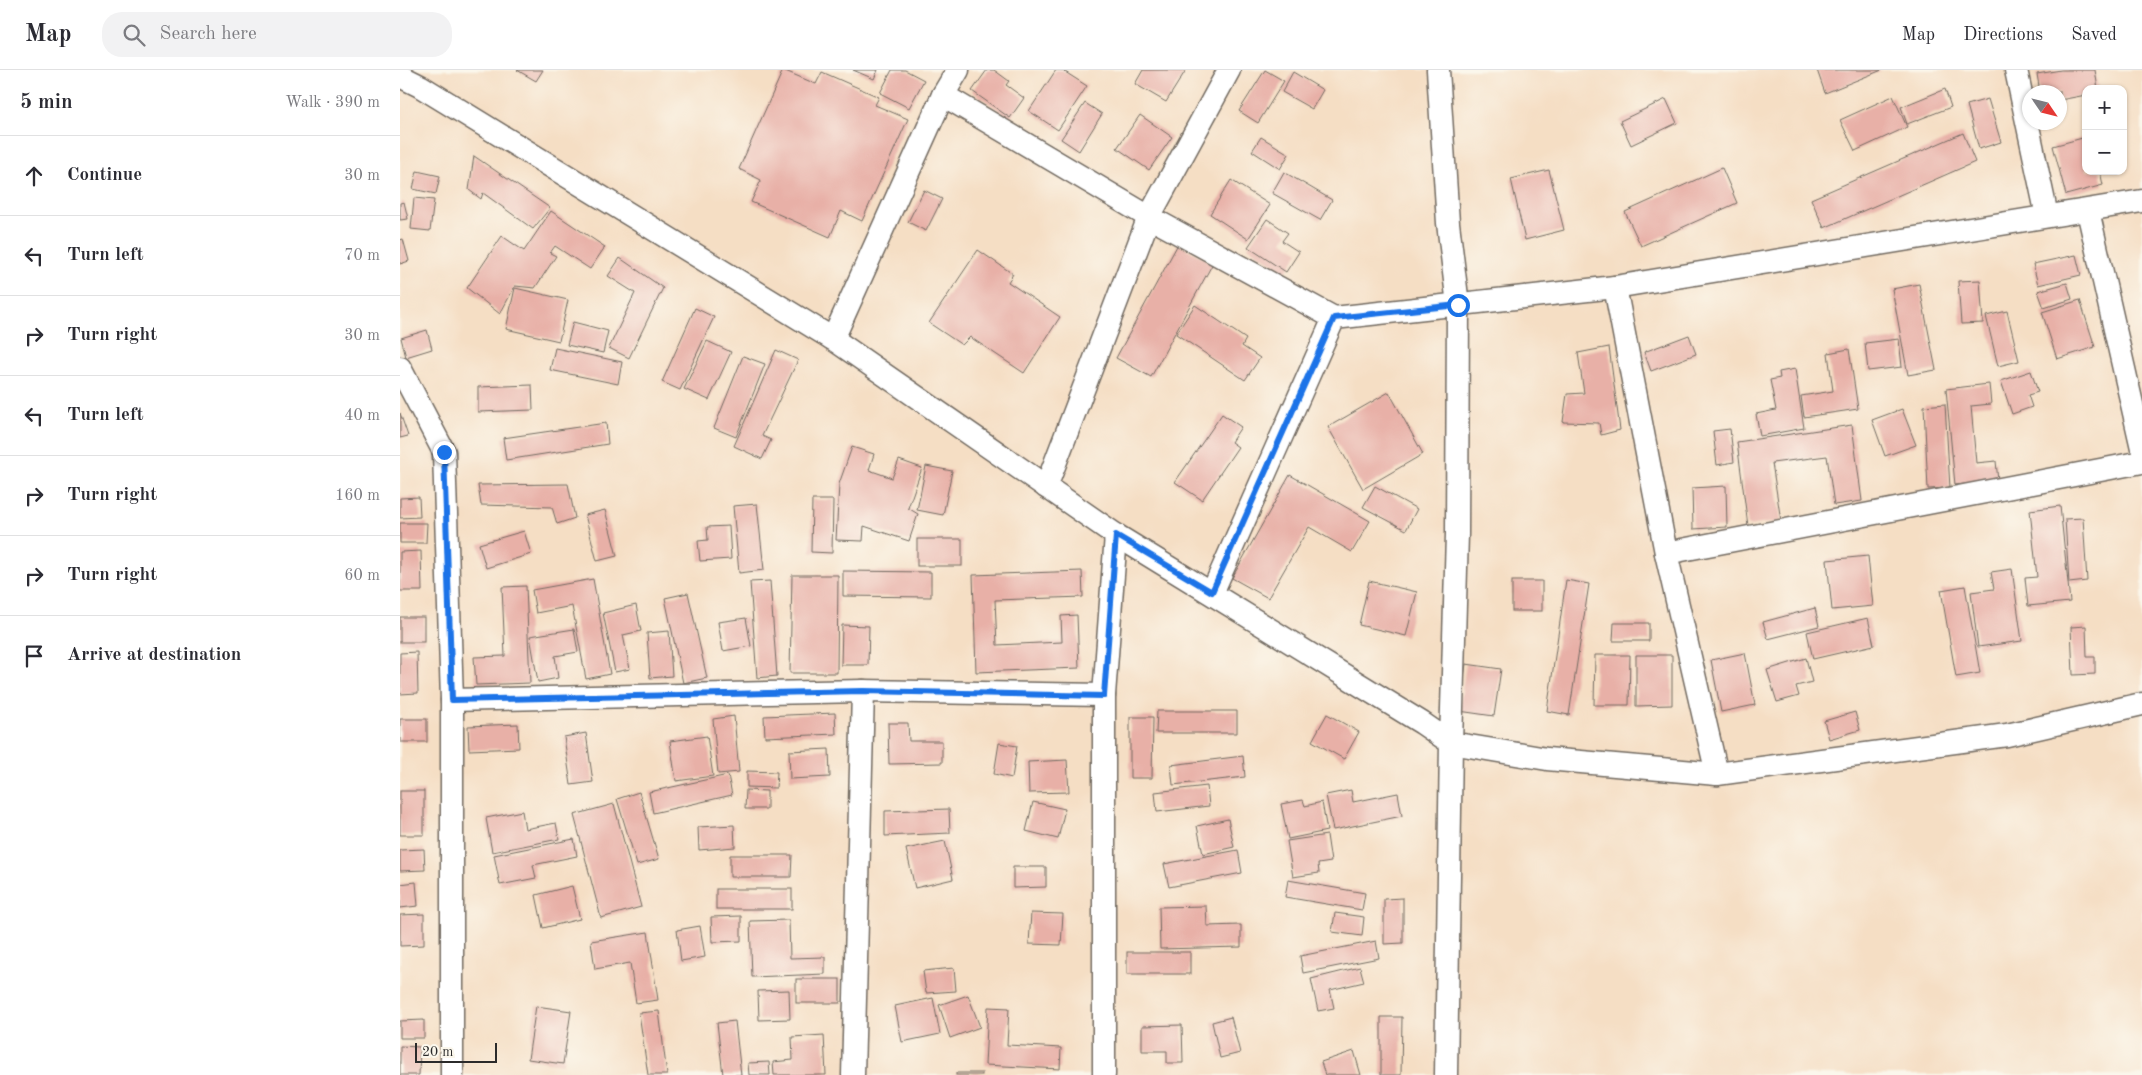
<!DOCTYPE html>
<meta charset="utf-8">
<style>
body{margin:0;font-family:"Old Standard TT",serif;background:#f2f2f3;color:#2b2b33}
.controls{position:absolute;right:15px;top:15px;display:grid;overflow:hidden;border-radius:10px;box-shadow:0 1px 4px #0004}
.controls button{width:45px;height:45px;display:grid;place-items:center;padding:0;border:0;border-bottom:1px solid #e1e1e2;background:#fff;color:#2b2b33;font:25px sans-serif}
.compass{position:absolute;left:1622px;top:15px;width:45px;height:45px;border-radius:50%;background:#fff;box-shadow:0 1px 4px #0004;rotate:125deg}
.scale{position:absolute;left:15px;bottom:12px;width:82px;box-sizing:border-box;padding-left:5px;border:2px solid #2b2b2b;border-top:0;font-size:14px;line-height:18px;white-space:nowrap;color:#2b2b2b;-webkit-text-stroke:4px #fbf7ec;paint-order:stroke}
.stop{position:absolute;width:15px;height:15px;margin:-11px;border:4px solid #1a73e8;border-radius:50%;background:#fff}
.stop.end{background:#1a73e8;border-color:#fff;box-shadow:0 1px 5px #0008}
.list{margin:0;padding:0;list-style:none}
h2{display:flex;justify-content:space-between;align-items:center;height:65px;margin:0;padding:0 20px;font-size:21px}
h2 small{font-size:16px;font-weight:400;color:#7c7c81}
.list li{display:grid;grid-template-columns:32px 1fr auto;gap:15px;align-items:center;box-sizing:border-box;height:80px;padding:0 20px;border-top:1px solid #e1e1e2}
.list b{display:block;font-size:19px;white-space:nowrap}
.list em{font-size:16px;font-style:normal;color:#7c7c81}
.icon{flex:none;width:28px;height:28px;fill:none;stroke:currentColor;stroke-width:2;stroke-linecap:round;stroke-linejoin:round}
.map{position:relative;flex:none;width:1742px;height:1005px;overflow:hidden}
header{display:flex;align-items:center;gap:30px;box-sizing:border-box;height:70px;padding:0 25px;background:#fff;border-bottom:1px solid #e1e1e2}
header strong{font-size:24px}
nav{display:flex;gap:28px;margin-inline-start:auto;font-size:18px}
.search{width:350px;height:45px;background:#f2f2f3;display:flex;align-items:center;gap:12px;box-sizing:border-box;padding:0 18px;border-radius:20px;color:#7c7c81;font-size:19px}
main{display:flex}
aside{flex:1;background:#fff}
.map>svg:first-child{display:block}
.building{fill:#e8b0a7}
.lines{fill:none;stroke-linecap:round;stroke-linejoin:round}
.street-casing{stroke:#726a61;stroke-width:25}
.street{stroke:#fff;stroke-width:22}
.route{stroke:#1a73e8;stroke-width:6}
</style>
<header>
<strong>Map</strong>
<div class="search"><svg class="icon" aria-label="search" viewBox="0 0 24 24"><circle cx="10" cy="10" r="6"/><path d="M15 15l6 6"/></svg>Search here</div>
<nav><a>Map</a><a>Directions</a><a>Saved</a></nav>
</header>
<main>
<aside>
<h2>5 min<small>Walk · 390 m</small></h2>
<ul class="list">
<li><svg class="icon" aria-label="ahead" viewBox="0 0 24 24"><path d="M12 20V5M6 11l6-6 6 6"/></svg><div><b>Continue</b></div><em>30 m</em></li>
<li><svg class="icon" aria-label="left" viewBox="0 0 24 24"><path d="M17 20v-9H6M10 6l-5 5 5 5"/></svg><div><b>Turn left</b></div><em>70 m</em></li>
<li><svg class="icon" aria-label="right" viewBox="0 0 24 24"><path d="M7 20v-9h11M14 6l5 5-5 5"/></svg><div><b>Turn right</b></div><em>30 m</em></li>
<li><svg class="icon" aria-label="left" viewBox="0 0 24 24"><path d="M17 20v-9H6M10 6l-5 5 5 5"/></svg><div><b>Turn left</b></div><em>40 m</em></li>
<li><svg class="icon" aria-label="right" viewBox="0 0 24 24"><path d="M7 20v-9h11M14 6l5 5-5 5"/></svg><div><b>Turn right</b></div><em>160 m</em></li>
<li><svg class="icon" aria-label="right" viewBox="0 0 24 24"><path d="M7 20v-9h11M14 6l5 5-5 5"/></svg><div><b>Turn right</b></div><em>60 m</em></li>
<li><svg class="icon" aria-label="arrive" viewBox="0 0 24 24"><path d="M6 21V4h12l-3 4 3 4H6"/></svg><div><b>Arrive at destination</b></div></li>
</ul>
</aside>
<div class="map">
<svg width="1742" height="1005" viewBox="0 0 1742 1005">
<rect width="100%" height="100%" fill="#fbf7ec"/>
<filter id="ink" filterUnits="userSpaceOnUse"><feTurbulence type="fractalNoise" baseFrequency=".02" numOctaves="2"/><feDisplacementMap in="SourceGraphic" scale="10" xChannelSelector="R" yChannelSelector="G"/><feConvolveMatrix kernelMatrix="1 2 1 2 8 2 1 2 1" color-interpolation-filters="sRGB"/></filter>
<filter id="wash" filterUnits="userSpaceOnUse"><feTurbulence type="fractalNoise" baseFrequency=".0096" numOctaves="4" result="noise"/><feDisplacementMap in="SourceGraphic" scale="20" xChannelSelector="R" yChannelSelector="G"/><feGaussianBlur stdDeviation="1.12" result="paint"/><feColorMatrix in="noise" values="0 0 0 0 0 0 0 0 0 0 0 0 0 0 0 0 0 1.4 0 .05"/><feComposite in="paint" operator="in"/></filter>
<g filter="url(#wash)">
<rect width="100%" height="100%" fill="#f5dec4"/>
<g id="blocks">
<g class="building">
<path d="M117 0H143L136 11Z"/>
<path d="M383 0 416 14 422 2 479 27 475 35 508 49 462 151 441 141 430 167 351 132 361 110 339 99Z"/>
<path d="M453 0H478L474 9Z"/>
<path d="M492 0H505L524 10 509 38 480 23Z"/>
<path d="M587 0H594L609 11 606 15 624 28 610 48 572 21Z"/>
<path d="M656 0H662L687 16 658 60 629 41Z"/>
<path d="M743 0H786L766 32 735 14Z"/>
<path d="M865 0 884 11 858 53 839 41Z"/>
<path d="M1417 0H1482L1425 23Z"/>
<path d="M1661 0H1695L1698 19H1686V25L1660 30V22H1640L1637 4Z"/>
<path d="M893 2 923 20 912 39 882 22Z"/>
<path d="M1545 19 1551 37 1507 54 1501 37Z"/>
<path d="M1493 26 1507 57 1455 81 1440 50Z"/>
<path d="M1266 29 1277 53 1231 75 1220 51Z"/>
<path d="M1588 29 1601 72 1579 79 1567 35Z"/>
<path d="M685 33 702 44 679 81 661 69Z"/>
<path d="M740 45 772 67 749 100 717 78Z"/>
<path d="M1563 63 1575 92 1424 158 1411 129Z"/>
<path d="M861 67 889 84 880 99 852 81Z"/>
<path d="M1686 67V101H1700L1703 115 1666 125 1653 76Z"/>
<path d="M74 86 150 138 133 159 83 123 81 129 69 120Z"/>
<path d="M1322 98 1337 133 1241 176 1225 142Z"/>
<path d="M1149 100 1164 160 1125 170 1111 109Z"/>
<path d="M17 101 40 106 36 124 13 119Z"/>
<path d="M884 102 932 130 920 150 872 123Z"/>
<path d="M831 110 870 135 848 169 810 144Z"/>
<path d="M524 120 542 129 526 161 508 152Z"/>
<path d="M14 128 34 130 30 161 11 159Z"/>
<path d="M4 132 8 149 0 150V133Z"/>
<path d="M151 141 205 177 190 199 155 176 150 183 156 186 135 218 115 216 100 244 67 218 102 166 124 181Z"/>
<path d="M867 149 888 163 882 171 899 182 886 202 848 177Z"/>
<path d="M3 169 9 191 0 194V170Z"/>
<path d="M778 174 813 193 751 307 716 288Z"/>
<path d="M578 180 613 204 608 212 660 247 624 303 570 267 562 275 529 253Z"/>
<path d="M1676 185 1681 205 1638 215 1633 194Z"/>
<path d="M220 188 263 218 229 288 209 278 235 223 208 206Z"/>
<path d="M1580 210 1583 253 1561 254 1558 211Z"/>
<path d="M1667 213 1672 229 1644 238 1638 221Z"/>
<path d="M1519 214 1536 300 1508 305 1492 219Z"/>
<path d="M115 218 168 230 159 271 106 259Z"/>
<path d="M1680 230 1695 277 1657 289 1642 242Z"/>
<path d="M795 235 846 269 842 276 860 288 845 310 776 264Z"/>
<path d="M295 238 314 247 280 320 262 312Z"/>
<path d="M1607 241 1619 291 1598 296 1586 246Z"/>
<path d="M173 252 208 261 203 283 167 275Z"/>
<path d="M27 260 32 279 6 287 1 268Z"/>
<path d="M1289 265 1296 284 1251 301 1244 282Z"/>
<path d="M1499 269 1502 297 1468 301 1465 273Z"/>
<path d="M307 271 331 282 309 330 284 319Z"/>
<path d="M1209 277 1220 360 1201 365 1199 353 1163 352 1167 324 1184 323 1178 283Z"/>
<path d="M155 278 222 292 218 314 150 300Z"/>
<path d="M1449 279 1458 339 1404 347 1401 326 1433 321 1428 283Z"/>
<path d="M376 280 398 290 362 366 371 370 362 389 334 376Z"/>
<path d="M343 286 365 294 336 367 314 358Z"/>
<path d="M1395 299 1404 358 1360 366 1356 344 1376 340 1370 310 1380 308 1379 302Z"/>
<path d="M1631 301 1638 322 1628 325 1632 337 1612 344 1601 311Z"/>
<path d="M1589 314 1591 334 1571 336 1576 393 1596 391 1598 411 1555 415 1546 319Z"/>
<path d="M132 315 133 340 78 342V317Z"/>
<path d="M989 322 1023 384 963 419 928 357Z"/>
<path d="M1545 334 1550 418 1528 419 1524 336Z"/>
<path d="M1502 339 1516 375 1485 386 1472 350Z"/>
<path d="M0 343 8 366 0 368Z"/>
<path d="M822 344 841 357 831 372 838 377 802 430 775 412Z"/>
<path d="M206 353 208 374 106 390 103 368Z"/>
<path d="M1452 355 1462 431 1434 435 1427 386 1372 393 1381 451 1348 456 1337 372Z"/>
<path d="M1330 359 1334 392 1317 395 1313 361Z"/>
<path d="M452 377 474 384 469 400 492 408 499 390 522 398 508 438 518 444 509 471 464 456 463 471 436 470 439 414Z"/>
<path d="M526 396 552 401 543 445 517 440Z"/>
<path d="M890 405 970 451 952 482 909 457 868 528 832 508Z"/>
<path d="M168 414 175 448 157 454 152 437 81 435 78 415Z"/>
<path d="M975 416 1017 439 1006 460 963 437Z"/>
<path d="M1326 416 1327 457 1293 459 1292 418Z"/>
<path d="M19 427 20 447 0 448V428Z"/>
<path d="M412 430H433L432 483 411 482Z"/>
<path d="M357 434 364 500 339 503 333 436Z"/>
<path d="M1660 436 1670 532 1628 536 1625 508 1637 507 1630 440Z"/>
<path d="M205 440 217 486 197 491 185 445Z"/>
<path d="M1683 448 1687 511 1669 513 1665 449Z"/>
<path d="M0 453H27L26 473H0Z"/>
<path d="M329 456 331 489 300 491 298 471 308 470 307 457Z"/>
<path d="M124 461 131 484 86 498 79 474Z"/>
<rect x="517" y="469" width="45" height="27"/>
<path d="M21 481 22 521H0V482Z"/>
<path d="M1468 486 1473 536 1432 540 1427 490Z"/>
<path d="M1612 499 1622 571 1578 577 1571 522 1594 519 1591 502Z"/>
<path d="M443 501 531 502V527L443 526Z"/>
<path d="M682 501 683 527 595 530 597 575 662 572 661 546 677 545 679 598 576 602 573 505Z"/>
<path d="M392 505H438L437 603H390Z"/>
<path d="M193 509 210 604 186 609 172 536 136 543 132 520Z"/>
<path d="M1166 510 1189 514 1169 645 1147 641Z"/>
<path d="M370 511 377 606 357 608 350 512Z"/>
<path d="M969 511 1017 522 1006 566 959 555Z"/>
<rect x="1112" y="511" width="30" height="30"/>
<path d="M126 516 130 613 76 615 74 587 105 586 102 517Z"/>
<path d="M1565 516 1580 603 1556 607 1541 520Z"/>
<path d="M288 523 307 608 283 613 265 528Z"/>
<path d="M236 535 241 561 223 565 230 599 215 602 203 543Z"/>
<path d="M1415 538 1419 556 1368 569 1363 552Z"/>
<rect x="0" y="547" width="24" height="25"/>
<path d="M346 548 351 576 323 581 318 552Z"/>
<path d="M1468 548 1474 575 1413 589 1407 562Z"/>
<path d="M1214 553H1249V571H1213Z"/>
<path d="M442 555 469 556 468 595H441Z"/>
<path d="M1686 556 1687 587H1695V604L1673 605 1671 557Z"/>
<path d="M174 559 178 582 155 586 158 608 138 612 130 566Z"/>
<path d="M269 561 272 606 250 608 247 563Z"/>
<path d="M17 582 18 623 0 624V583Z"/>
<path d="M1345 583 1355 635 1321 642 1311 590Z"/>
<path d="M1195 585H1230L1229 635H1194Z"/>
<path d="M1236 585H1272V635L1236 636Z"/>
<path d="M1406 588 1412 612 1396 616 1399 626 1377 632 1367 600Z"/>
<path d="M1066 594 1101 599 1094 646 1059 641Z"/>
<path d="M757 641H837V663H756Z"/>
<path d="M1455 642 1460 660 1429 669 1424 651Z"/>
<path d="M435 643 436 664 365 667 364 646Z"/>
<path d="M927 644 959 662 944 689 912 671Z"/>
<path d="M334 646 339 702 318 704 313 649Z"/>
<path d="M730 647H753L752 708H730Z"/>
<rect x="0" y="649" width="27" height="23"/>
<path d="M488 653H508L509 671H542V693L489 694Z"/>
<path d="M118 654 119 678 69 680 68 656Z"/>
<path d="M186 663 193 712 171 715 164 667Z"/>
<path d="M307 666 313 706 276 711 270 671Z"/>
<path d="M599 673 617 676 612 708 594 704Z"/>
<path d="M429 679 430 707 390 709 389 681Z"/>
<path d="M843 686 845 707 773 715 771 695Z"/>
<path d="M667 690 669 722 629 723 628 692Z"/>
<path d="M347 701 377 702 376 718 347 717Z"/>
<path d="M328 705 332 725 253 743 249 722Z"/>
<path d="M807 716 809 736 757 742 755 722Z"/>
<path d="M346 720 367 721V739H345Z"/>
<path d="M951 720 953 732 998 723 1002 746 933 760 926 725Z"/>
<rect x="0" y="721" width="24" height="44"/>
<path d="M239 722 259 789 237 795 217 729Z"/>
<path d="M903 730 905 736 922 732 927 761 888 769 881 734Z"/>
<path d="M633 732 665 739 658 769 626 761Z"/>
<path d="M214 734 241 837 201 848 174 745Z"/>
<path d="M549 739 550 763 485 766V741Z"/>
<path d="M122 741 125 759 156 753 159 769 92 782 86 748Z"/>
<path d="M828 749 834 777 803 784 797 756Z"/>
<path d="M334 755 335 777 299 780 298 757Z"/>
<path d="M927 765 931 792 918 794 919 803 893 807 887 771Z"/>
<path d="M174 769 177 786 133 795 136 808 100 815 94 785Z"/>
<path d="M545 771 553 809 515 818 506 779Z"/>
<path d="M24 779 25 800 0 801V780Z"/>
<path d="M838 780 842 803 769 817 764 794Z"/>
<path d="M330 785H392L391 807H330Z"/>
<path d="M613 797H646V817L613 818Z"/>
<path d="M888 810 965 823 962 840 885 827Z"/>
<path d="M16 812 18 836 0 838V814Z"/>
<path d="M172 816 180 849 143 858 136 825Z"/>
<rect x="316" y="819" width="76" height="20"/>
<path d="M1003 828V873L984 874V829Z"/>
<path d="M806 836 807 856 841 855V877L760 879 759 837Z"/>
<path d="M631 843 663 844 661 875 629 874Z"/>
<path d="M935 843 964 847 962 866 932 862Z"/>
<path d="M24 844V875L0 876V845Z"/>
<path d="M341 846V871L312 872 311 847Z"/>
<path d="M389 850 390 888 425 887V904L352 907 350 851Z"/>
<path d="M300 856 305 887 281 891 277 860Z"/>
<path d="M248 862 258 930 236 933 230 893 195 899 191 871Z"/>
<path d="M976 871 979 888 903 903 900 886Z"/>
<rect x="727" y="882" width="63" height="22"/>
<path d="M960 897 964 912 930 920 934 938 918 941 911 909Z"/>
<path d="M554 898 556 921 526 923 523 901Z"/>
<rect x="396" y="909" width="44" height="24"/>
<path d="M389 920 390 949 359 950 358 921Z"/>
<path d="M568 925 580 957 550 968 539 935Z"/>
<path d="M533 928 540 964 502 972 495 936Z"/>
<path d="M136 936 171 941 163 994 128 989Z"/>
<path d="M588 937 609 938 607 975 661 978 660 999 585 995Z"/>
<path d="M259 941 267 1005H248L239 943Z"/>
<path d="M831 947 840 983 820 988 812 952Z"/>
<path d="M981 947H1002L1001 1005H981Z"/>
<path d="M24 950V968H0V951Z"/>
<path d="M335 951 341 1005H323L317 953Z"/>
<path d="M782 955 783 993H767V981H742V956Z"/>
<path d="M424 965 426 1005H374L373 992 393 990 392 967Z"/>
<path d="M0 976 20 977 19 1005H0Z"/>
<path d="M954 981 961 1005H925L921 992Z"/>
<path d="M369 992 370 1005H349L348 993Z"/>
<rect x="556" y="1003" width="26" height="2"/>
</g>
</g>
</g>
<g filter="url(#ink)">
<use href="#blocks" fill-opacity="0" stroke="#726a61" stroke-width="1"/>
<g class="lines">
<defs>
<g id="street">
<path d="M1038 0 1048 153 1058 235 1057 464 1051 673 1147 689 1317 704 1607 665 1742 634"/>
<path d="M1616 0 1647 146"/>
<path d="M0 6 20 16 433 269 716 465 1022 653 1051 673 1046 1005"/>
<path d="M543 25 749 147 934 248"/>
<path d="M1688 141 1742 378"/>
<path d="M1215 217 1266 483 1317 704"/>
<path d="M433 269 543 25 558 0"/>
<path d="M0 298 44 382 52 630V1005"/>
<path d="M646 417 749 147 829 0"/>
<path d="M1266 483 1742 392"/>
<path d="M812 523 934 248 1215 217 1742 131"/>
<path d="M52 630 463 621 704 625"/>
<path d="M453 1005 463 621"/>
<path d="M704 1005V625L716 465"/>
</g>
</defs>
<use href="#street" class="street-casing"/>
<use href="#street" class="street"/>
</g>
</g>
<g class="lines" filter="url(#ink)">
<path class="route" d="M44 382 52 630 463 621 704 626 716 465 812 522 934 248 1058 235"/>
</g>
</svg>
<div class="controls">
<button>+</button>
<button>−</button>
</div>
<svg class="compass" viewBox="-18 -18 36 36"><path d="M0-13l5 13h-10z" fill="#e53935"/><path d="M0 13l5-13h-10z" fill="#7c7c81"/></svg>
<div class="scale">20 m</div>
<div class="stop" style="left:1058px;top:235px"></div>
<div class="stop end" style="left:44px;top:382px"></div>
</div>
</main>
